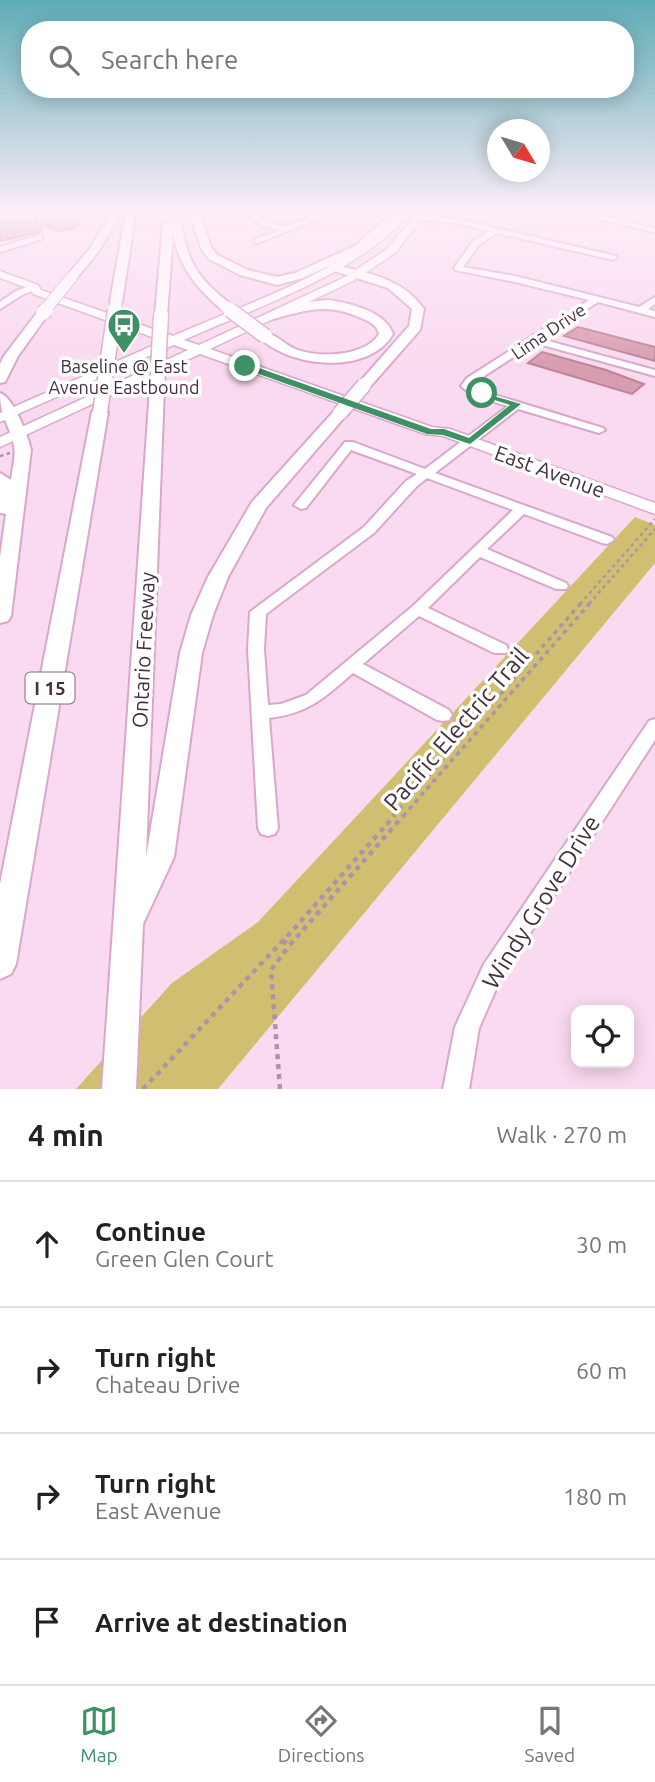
<!DOCTYPE html>
<meta charset="utf-8">
<style>
body{margin:0;font-family:Ubuntu,sans-serif;background:#f6f6f6;color:#222}
.controls{position:absolute;right:21px;bottom:21px;display:grid;overflow:hidden;border-radius:14px;box-shadow:0 4px 18px #0003}
.controls button{width:63px;height:63px;display:grid;place-items:center;padding:0;border:0;border-bottom:2px solid #e0e0e0;background:#fff;color:#222;font:35px sans-serif}
.compass{position:absolute;left:487px;top:119px;width:63px;height:63px;border-radius:50%;background:#fff;box-shadow:0 4px 18px #0003;rotate:128deg}
.stop{position:absolute;width:21px;height:21px;margin:-16px;border:5px solid #3d9164;border-radius:50%;background:#fff}
.stop.end{background:#3d9164;border-color:#fff;box-shadow:0 2px 7px #0008}
.list{margin:0;padding:0;list-style:none}
h2{display:flex;justify-content:space-between;align-items:center;height:91px;margin:0;padding:0 28px;font-size:30px}
h2 small{font-size:23px;font-weight:400;color:#767676}
.list li{display:grid;grid-template-columns:46px 1fr auto;gap:21px;align-items:center;box-sizing:border-box;height:126px;padding:0 28px;border-top:2px solid #e0e0e0}
.list b{display:block;font-size:26px;white-space:nowrap}
.list p{margin:0;font-size:23px;white-space:nowrap;color:#767676}
.list em{font-size:23px;font-style:normal;color:#767676}
.icon{flex:none;width:38px;height:38px;fill:none;stroke:currentColor;stroke-width:2;stroke-linecap:round;stroke-linejoin:round}
.map{position:relative;flex:none;width:655px;height:1089px;overflow:hidden}
.search{position:absolute;background:#fff;box-shadow:0 4px 18px #0003;left:21px;right:21px;top:21px;height:77px;display:flex;align-items:center;gap:18px;box-sizing:border-box;padding:0 24px;border-radius:28px;color:#767676;font-size:26px}
.sheet{height:595px;background:#fff}
nav{display:flex;justify-content:space-around;align-items:center;box-sizing:border-box;height:98px;border-top:2px solid #e0e0e0;background:#fff;font-size:19px;color:#767676}
nav a{display:grid;justify-items:center;gap:4px}
nav .on{color:#3d9164}
.map>svg:first-child{display:block}
.green{fill:#d0bf71}
.building{fill:#d99db1;stroke:#be8397;stroke-width:2}
.lines{fill:none;stroke-linecap:round;stroke-linejoin:round}
.minor-casing{stroke:#daa7cb;stroke-width:4}
.major-casing{stroke:#daa7cb;stroke-width:3}
.highway-casing{stroke:#daa7cb;stroke-width:4}
.path-far3{stroke:#ae93a6;stroke-width:2;stroke-dasharray:2 2;stroke-linecap:butt}
.path-far2{stroke:#ae93a6;stroke-width:2.5;stroke-dasharray:3.5 3.5;stroke-linecap:butt}
.path-far1{stroke:#ae93a6;stroke-width:3.5;stroke-dasharray:4.5 4.5;stroke-linecap:butt}
.path{stroke:#ae93a6;stroke-width:4.5;stroke-dasharray:5 5;stroke-linecap:butt}
.minor{fill:#fff;fill-rule:evenodd}
.major{fill:#fff;fill-rule:evenodd}
.highway{fill:#fff;fill-rule:evenodd}
.highway-bridge-far1-casing{stroke:#daa7cb;stroke-width:13;stroke-linecap:butt}
.highway-bridge-casing{stroke:#daa7cb;stroke-width:17;stroke-linecap:butt}
.highway-bridge-far1{stroke:#fff;stroke-width:11}
.highway-bridge{stroke:#fff;stroke-width:14}
.route{fill:#3d9164}
.labels{text-anchor:middle;dominant-baseline:central;stroke-width:7;stroke-linejoin:round;paint-order:stroke}
.far-street-label{font-size:18px;fill:#45303f;stroke:#fff}
.far-poi-label{font-size:18px;fill:#45303f;stroke:#fff}
.shield{fill:#fff;stroke:#7d6e79;stroke-width:2}
.shield-label{font-size:19px;font-weight:bold;fill:#45303f}
.street-label{font-size:21px;fill:#45303f;stroke:#fff}
.near-street-label{font-size:24px;fill:#45303f;stroke:#fff}
</style>
<div class="map">
<svg width="655" height="1089" viewBox="0 0 655 1089">
<rect width="100%" height="100%" fill="#fadaf0"/>
<path class="green" d="M635 517 655 525V563L218 1089H76L172 983 258 922Z"/>
<g class="building">
<path d="M35 211H85L76 227 60 231 43 226 39 232 0 241V222H35Z"/>
<path d="M578 327 655 347V361L564 336Z"/>
<path d="M542 352 606 370 644 384 632 394 528 363Z"/>
</g>
<g class="lines">
<defs>
<g id="minor">
<path d="M246 211H253C288 243 303 211 338 211L258 243H255V239L281 230 259 225Z"/>
<path d="M350 211H364L375 215 371 217Z"/>
<path d="M561 211H576L655 228V232Z"/>
<path d="M416 215 461 220 616 256 617 258 613 260 497 233 479 245 463 267 515 276 639 307 655 297V304L648 309 655 311V317L598 302 541 339 655 370V376L535 343 475 382 472 385 479 390 603 428 605 430 599 433 518 409 435 473 612 537 614 540 607 544 602 543 524 514 487 549 566 583 568 586 566 589H556L480 557 428 608 506 645 508 649 506 653H494L419 616 363 664 449 710 452 715 449 720 443 721 437 720 353 673C324 698 309 713 269 718L278 828 275 834 268 836 261 834 258 828 248 649 250 612 364 527 406 481 417 474 351 450 306 508 301 509 294 505 345 442H353L425 469 508 406C492 401 473 398 461 386L467 378 589 300 515 282 455 270 454 268 473 241 489 231 461 224 419 219ZM427 478 513 510 413 606 306 695 281 704 268 705 264 649 266 614 374 533 416 487Z"/>
<path d="M39 235H42V239L0 252V247Z"/>
<path d="M34 284 37 285V289L22 295 0 309V302L16 291Z"/>
<path d="M655 719V740L500 980 479 1028 469 1089H443L455 1027 484 964 649 721Z"/>
</g>
<path id="major" d="M403 211H412C359 274 259 306 184 340L199 345 345 277 387 249 419 211H428L395 253 353 281 210 349 432 427 450 429 655 503V514L443 436 425 434 200 354 0 447V437L188 350 174 345 0 422V413L163 341 33 294 30 289 0 278V271L38 285 41 290 173 336C252 301 342 274 403 211Z"/>
<g id="highway">
<path d="M112 211H122L99 251 75 280H67L65 278 89 250Z"/>
<path d="M126 211H136L122 302 116 306 110 302Z"/>
<path d="M189 211H199L211 247 217 255 248 270 277 277 295 273 355 246 394 211H405L363 250 303 278 277 285 240 275 209 259 201 248Z"/>
<path d="M165 212H171C185 224 183 241 190 257 198 277 213 290 229 303V309H221C195 287 179 266 173 233L167 315 161 319 155 315 163 225 171 223 163 214Z"/>
<path d="M335 265C369 273 403 279 424 309L420 330 369 388H359L357 385 409 326 412 309 388 288 331 270 329 268Z"/>
<path d="M328 300C349 303 385 311 393 334 369 376 288 368 258 336L260 333C274 331 283 344 295 349 319 358 365 357 379 334 377 324 368 321 359 317 324 302 305 311 269 320L263 316 307 302Z"/>
<path d="M43 309 49 313 18 356 5 382 0 383V364L4 356 39 310Z"/>
<path d="M157 384 164 388 146 857 180 653 191 615 208 577 252 502 335 410 340 408 348 413 266 508 228 577 213 615 202 653 174 857 143 924 136 1089H102L150 388Z"/>
<path d="M0 393C14 398 28 436 31 450L11 616 8 621 0 623V557L6 514 0 513V473L11 480C12 469 16 457 14 446 10 425 0 418 0 393Z"/>
<path d="M100 407 108 412 16 964 11 974 0 979V884L92 412Z"/>
</g>
</defs>
<use href="#minor" class="minor-casing"/>
<use href="#major" class="major-casing"/>
<use href="#highway" class="highway-casing"/>
<path class="path-far3" d="M650 211 655 212"/>
<g class="path-far2">
<path d="M0 456 10 453"/>
<path d="M580 604 655 519"/>
<path d="M589 604 655 529"/>
</g>
<g class="path-far1">
<path d="M393 816 582 602"/>
<path d="M403 816 591 602"/>
</g>
<g class="path">
<path d="M283 940 289 946 404 815"/>
<path d="M143 1089 292 931 395 815"/>
<path d="M280 1089 271 970 289 946"/>
</g>
<use href="#minor" class="minor"/>
<use href="#major" class="major"/>
<use href="#highway" class="highway"/>
<defs>
<g id="highway-bridge-far1">
<path d="M225 306 232 311"/>
<path d="M44 311 71 278"/>
<path d="M115 311 116 302"/>
</g>
<g id="highway-bridge">
<path d="M230 310 265 336"/>
<path d="M43 313 46 310"/>
<path d="M157 388 161 315"/>
<path d="M100 412 115 310"/>
<path d="M340 413 364 385"/>
</g>
</defs>
<use href="#highway-bridge-far1" class="highway-bridge-far1-casing"/>
<use href="#highway-bridge" class="highway-bridge-casing"/>
<use href="#highway-bridge-far1" class="highway-bridge-far1"/>
<use href="#highway-bridge" class="highway-bridge"/>
</g>
<linearGradient id="sky" x2="0" y2="1"><stop stop-color="#5eacb5"/><stop offset="0.58" stop-color="#fdeef8"/><stop offset="1" stop-color="#fdeef8" stop-opacity="0"/></linearGradient>
<rect width="655" height="364" fill="url(#sky)"/>
<path class="route" d="M245 363 431 429H444L469 438 510 405 479 395V392L521 404 470 444 443 435 427 434 242 368Z"/>
<defs>
<symbol id="bus-pin" viewBox="-11 -11 22 30"><path d="M0 17L-7.5 6A9.5 9.5 0 1 1 7.5 6Z" fill="#3d9164" stroke="#fff"/><path d="M-5-6H5V4H4V6H2V4H-2V6H-4V4H-5ZM-3.5-4V0h7V-4ZM-3.5 1.2v1.5H-2V1.2ZM2 1.2v1.5H3.5V1.2Z" fill="#fff"/></symbol>
</defs>
<g fill-rule="evenodd">
<use href="#bus-pin" x="105" y="306" width="38" height="52"/>
</g>
<g class="labels">
<g class="far-street-label">
<text transform="translate(548 331) rotate(-34)">Lima Drive</text>
</g>
<g class="far-poi-label">
<text x="124" y="366">Baseline @ East<tspan x="124" dy="21">Avenue Eastbound</tspan></text>
</g>
<rect class="shield" x="25.5" y="672.5" width="49" height="31" rx="5"/>
<g class="shield-label">
<text x="50" y="688">I 15</text>
</g>
<g class="street-label">
<text transform="translate(550 471) rotate(20)">East Avenue</text>
<text transform="translate(143 650) rotate(-87)">Ontario Freeway</text>
</g>
<g class="near-street-label">
<text transform="translate(456 729) rotate(-49)">Pacific Electric Trail</text>
<text transform="translate(541 902) rotate(-58)">Windy Grove Drive</text>
</g>
</g>
</svg>
<div class="controls">
<button><svg class="icon" aria-label="locate" viewBox="0 0 24 24"><circle cx="12" cy="12" r="6"/><path d="M12 2v4M12 18v4M2 12h4M18 12h4"/></svg></button>
</div>
<svg class="compass" viewBox="-18 -18 36 36"><path d="M0-13l5 13h-10z" fill="#e53935"/><path d="M0 13l5-13h-10z" fill="#767676"/></svg>
<div class="stop" style="left:482px;top:393px"></div>
<div class="stop end" style="left:245px;top:366px"></div>
<div class="search"><svg class="icon" aria-label="search" viewBox="0 0 24 24"><circle cx="10" cy="10" r="6"/><path d="M15 15l6 6"/></svg>Search here</div>
</div>
<section class="sheet">
<h2>4 min<small>Walk · 270 m</small></h2>
<ul class="list">
<li><svg class="icon" aria-label="ahead" viewBox="0 0 24 24"><path d="M12 20V5M6 11l6-6 6 6"/></svg><div><b>Continue</b><p>Green Glen Court</p></div><em>30 m</em></li>
<li><svg class="icon" aria-label="right" viewBox="0 0 24 24"><path d="M7 20v-9h11M14 6l5 5-5 5"/></svg><div><b>Turn right</b><p>Chateau Drive</p></div><em>60 m</em></li>
<li><svg class="icon" aria-label="right" viewBox="0 0 24 24"><path d="M7 20v-9h11M14 6l5 5-5 5"/></svg><div><b>Turn right</b><p>East Avenue</p></div><em>180 m</em></li>
<li><svg class="icon" aria-label="arrive" viewBox="0 0 24 24"><path d="M6 21V4h12l-3 4 3 4H6"/></svg><div><b>Arrive at destination</b></div></li>
</ul>
</section>
<nav>
<a class="on"><svg class="icon" aria-label="map" viewBox="0 0 24 24"><path d="M3 6l6-2 6 2 6-2v14l-6 2-6-2-6 2zM9 4v14M15 6v14"/></svg>Map</a>
<a><svg class="icon" aria-label="directions" viewBox="0 0 24 24"><path d="M12 3l9 9-9 9-9-9zM9 14v-3h6M13 9l2 2-2 2"/></svg>Directions</a>
<a><svg class="icon" aria-label="saved" viewBox="0 0 24 24"><path d="M7 4h10v16l-5-4-5 4z"/></svg>Saved</a>
</nav>
